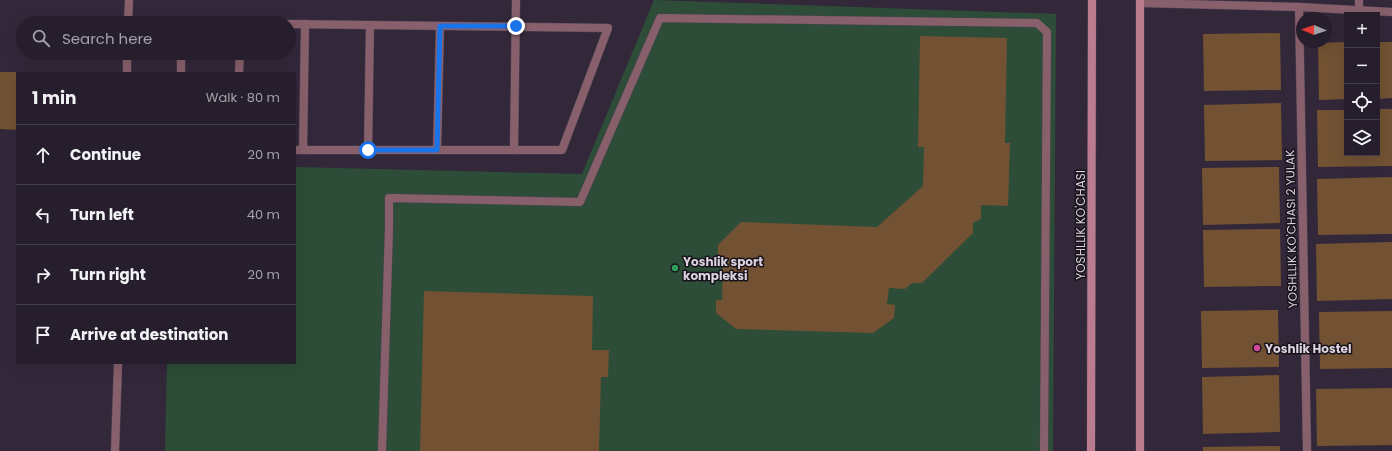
<!DOCTYPE html>
<meta charset="utf-8">
<style>
body{margin:0;font-family:Poppins,sans-serif;background:#2e2734;color:#f1f3f6}
.controls{position:absolute;right:12px;top:12px;display:grid;overflow:hidden;border-radius:0px;box-shadow:0 4px 16px #0002}
.controls button{width:36px;height:36px;display:grid;place-items:center;padding:0;border:0;border-bottom:1px solid #423c48;background:#261e2c;color:#f1f3f6;font:20px sans-serif}
.compass{position:absolute;left:1296px;top:12px;width:36px;height:36px;border-radius:50%;background:#261e2c;box-shadow:0 4px 16px #0002;rotate:272deg}
.stop{position:absolute;width:12px;height:12px;margin:-9px;border:3px solid #1a73e8;border-radius:50%;background:#fff}
.stop.end{background:#1a73e8;border-color:#fff;box-shadow:0 1px 4px #0008}
.list{margin:0;padding:0;list-style:none}
h2{display:flex;justify-content:space-between;align-items:center;height:52px;margin:0;padding:0 16px;font-size:17px}
h2 small{font-size:13px;font-weight:400;color:#a4a2a9}
.list li{display:grid;grid-template-columns:26px 1fr auto;gap:12px;align-items:center;box-sizing:border-box;height:60px;padding:0 16px;border-top:1px solid #423c48}
.list b{display:block;font-size:15px;white-space:nowrap}
.list em{font-size:13px;font-style:normal;color:#a4a2a9}
.icon{flex:none;width:22px;height:22px;fill:none;stroke:currentColor;stroke-width:2;stroke-linecap:round;stroke-linejoin:round}
.map{position:relative;flex:none;width:1392px;height:451px;overflow:hidden}
.search{position:absolute;background:#261e2c;box-shadow:0 4px 16px #0002;left:16px;top:16px;width:280px;height:44px;display:flex;align-items:center;gap:10px;box-sizing:border-box;padding:0 14px;border-radius:22px;color:#a4a2a9;font-size:15px}
.panel{position:absolute;background:#261e2c;box-shadow:0 4px 16px #0002;left:16px;top:72px;width:280px;height:292px;border-radius:0px}
.map>svg:first-child{display:block}
.green{fill:#2d4d38}
.building{fill:#725233}
.lines{fill:none;stroke-linecap:round;stroke-linejoin:round}
.lane-casing{stroke:#4e4354;stroke-width:9}
.street-casing{stroke:#4e4354;stroke-width:9}
.secondary-casing{stroke:#4e4354;stroke-width:9}
.lane{stroke:#88606c;stroke-width:8}
.street{stroke:#88606c;stroke-width:8}
.secondary{stroke:#bc7c8f;stroke-width:8}
.route{stroke:#1a73e8;stroke-width:5}
.leisure-dot{fill:#2e9e5b;stroke:#18131b;stroke-width:1.5}
.hotel-dot{fill:#d1479c;stroke:#18131b;stroke-width:1.5}
.labels{text-anchor:middle;dominant-baseline:central;stroke-width:3;stroke-linejoin:round;paint-order:stroke}
.street-label{font-size:12px;fill:#dbd3df;stroke:#18131b}
.poi-label{font-size:12px;font-weight:bold;fill:#dbd3df;stroke:#18131b;text-anchor:start}
</style>
<div class="map">
<svg width="1392" height="451" viewBox="0 0 1392 451">
<rect width="100%" height="100%" fill="#33283a"/>
<path class="green" d="M654 0 1056 14 1053 451H165L167 363H295V167L582 174Z"/>
<g class="building">
<path d="M1280 33 1281 90 1204 91 1203 34Z"/>
<path d="M920 36 1007 38 1005 143H1010L1008 206 981 205V219L973 223V233L922 283H912L905 289 889 288 887 304 895 305 894 318 873 333 736 329 716 313V300H722L723 260H718V245L741 222 877 227 923 186 924 147H918Z"/>
<path d="M1347 42V99L1319 100 1318 43Z"/>
<path d="M1377 42H1392V98L1377 99Z"/>
<path d="M0 72H17V130L0 129Z"/>
<path d="M1281 103 1282 160 1205 161 1204 105Z"/>
<path d="M1377 109H1392V166L1318 167 1317 110H1347V153H1377Z"/>
<path d="M1279 167 1280 223 1203 225 1202 168Z"/>
<path d="M1392 177V234L1318 235 1317 179Z"/>
<path d="M1280 229 1281 286 1204 287 1203 230Z"/>
<path d="M1392 242V299L1317 301 1316 244Z"/>
<path d="M424 291 593 296 592 350H609L608 377H601L599 451H420Z"/>
<path d="M1278 310 1279 367 1202 368 1201 311Z"/>
<path d="M1392 311V368L1320 369 1319 312Z"/>
<path d="M1279 375 1280 432 1203 434 1202 377Z"/>
<path d="M1392 388V445L1317 446 1316 389Z"/>
<path d="M1280 446V451H1203V447Z"/>
</g>
<g class="lines">
<defs>
<g id="lane">
<path d="M182 23H198"/>
<path d="M289 24 608 28 562 150H295"/>
<path d="M181 73V53"/>
<path d="M239 73 240 53"/>
<path d="M303 150 305 24"/>
<path d="M368 150 370 25"/>
<path d="M437 150 440 26"/>
<path d="M514 150 516 0"/>
<path d="M382 451 389 229V198L580 202 660 18 1037 23 1047 32 1044 451"/>
</g>
<g id="street">
<path d="M1140 3 1299 7 1392 12"/>
<path d="M1299 7 1307 451"/>
<path d="M1359 10V0"/>
<path d="M128 23 129 0"/>
<path d="M127 73V53"/>
<path d="M115 451 118 363"/>
</g>
<g id="secondary">
<path d="M1091 451 1092 0"/>
<path d="M1140 451V0"/>
</g>
</defs>
<use href="#lane" class="lane-casing"/>
<use href="#street" class="street-casing"/>
<use href="#secondary" class="secondary-casing"/>
<use href="#lane" class="lane"/>
<use href="#street" class="street"/>
<use href="#secondary" class="secondary"/>
</g>
<g class="lines">
<path class="route" d="M368 150H437L440 26H516"/>
</g>
<circle class="leisure-dot" cx="675" cy="268" r="4"/>
<circle class="hotel-dot" cx="1257" cy="348" r="4"/>
<g class="labels">
<g class="street-label">
<text transform="translate(1080 225) rotate(-90)">YOSHLLIK KO'CHASI</text>
<text transform="translate(1291 229) rotate(-91)">YOSHLLIK KO'CHASI 2 YULAK</text>
</g>
<g class="poi-label">
<text x="683" y="261">Yoshlik sport<tspan x="683" dy="14">kompleksi</tspan></text>
<text x="1265" y="348">Yoshlik Hostel</text>
</g>
</g>
</svg>
<div class="controls">
<button>+</button>
<button>−</button>
<button><svg class="icon" aria-label="locate" viewBox="0 0 24 24"><circle cx="12" cy="12" r="6"/><path d="M12 2v4M12 18v4M2 12h4M18 12h4"/></svg></button>
<button><svg class="icon" aria-label="layers" viewBox="0 0 24 24"><path d="M12 4l9 5-9 5-9-5zM3 14l9 5 9-5"/></svg></button>
</div>
<svg class="compass" viewBox="-18 -18 36 36"><path d="M0-13l5 13h-10z" fill="#e53935"/><path d="M0 13l5-13h-10z" fill="#a4a2a9"/></svg>
<div class="stop" style="left:368px;top:150px"></div>
<div class="stop end" style="left:516px;top:26px"></div>
<div class="search"><svg class="icon" aria-label="search" viewBox="0 0 24 24"><circle cx="10" cy="10" r="6"/><path d="M15 15l6 6"/></svg>Search here</div>
<section class="panel">
<h2>1 min<small>Walk · 80 m</small></h2>
<ul class="list">
<li><svg class="icon" aria-label="ahead" viewBox="0 0 24 24"><path d="M12 20V5M6 11l6-6 6 6"/></svg><div><b>Continue</b></div><em>20 m</em></li>
<li><svg class="icon" aria-label="left" viewBox="0 0 24 24"><path d="M17 20v-9H6M10 6l-5 5 5 5"/></svg><div><b>Turn left</b></div><em>40 m</em></li>
<li><svg class="icon" aria-label="right" viewBox="0 0 24 24"><path d="M7 20v-9h11M14 6l5 5-5 5"/></svg><div><b>Turn right</b></div><em>20 m</em></li>
<li><svg class="icon" aria-label="arrive" viewBox="0 0 24 24"><path d="M6 21V4h12l-3 4 3 4H6"/></svg><div><b>Arrive at destination</b></div></li>
</ul>
</section>
</div>
